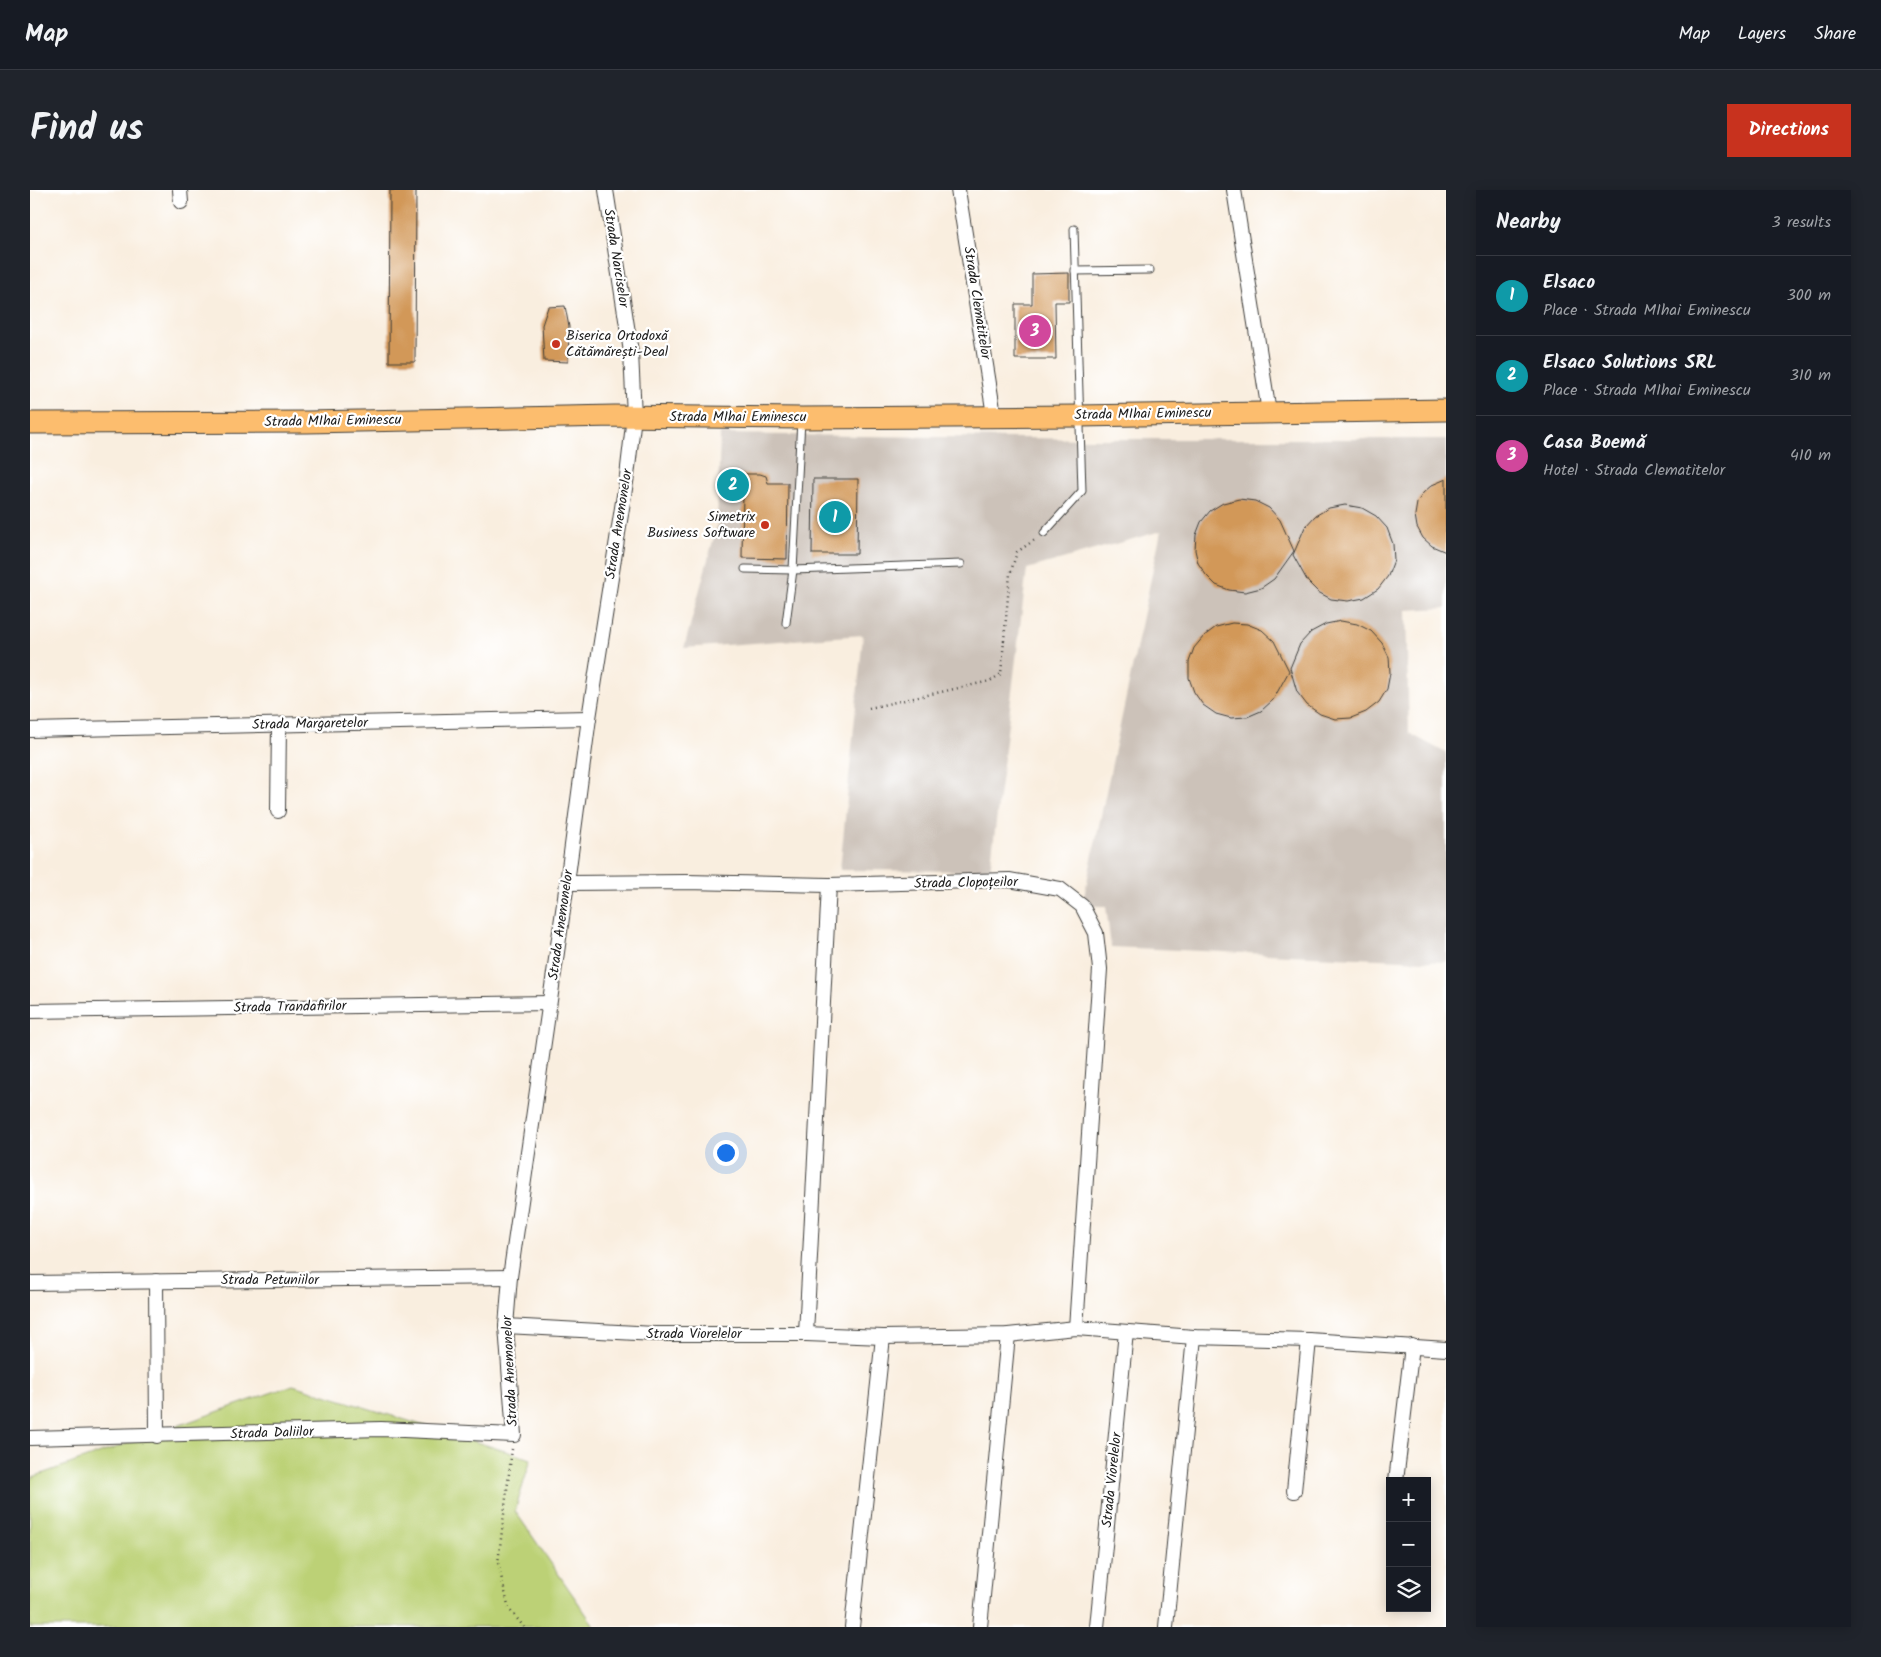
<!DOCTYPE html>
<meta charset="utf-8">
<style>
body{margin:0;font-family:Kalam,sans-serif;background:#20242c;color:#f1f3f6}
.controls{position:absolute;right:15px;bottom:15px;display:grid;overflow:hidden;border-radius:0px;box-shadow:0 2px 12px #0003}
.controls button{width:45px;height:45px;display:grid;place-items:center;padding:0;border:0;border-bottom:1px solid #363941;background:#171b24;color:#f1f3f6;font:25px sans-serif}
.you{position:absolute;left:695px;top:962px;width:18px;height:18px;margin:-12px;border:4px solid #fff;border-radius:50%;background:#1a73e8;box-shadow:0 0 0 8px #1a73e833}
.badge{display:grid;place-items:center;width:32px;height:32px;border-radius:50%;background:#c8321e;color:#fff;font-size:16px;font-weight:700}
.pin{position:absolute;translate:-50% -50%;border:2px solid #fff;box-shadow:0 1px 5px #0006}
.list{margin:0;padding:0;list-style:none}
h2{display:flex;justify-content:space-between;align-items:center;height:65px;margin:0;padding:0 20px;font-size:21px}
h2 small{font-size:16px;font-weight:400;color:#9ea1a6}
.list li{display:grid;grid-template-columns:32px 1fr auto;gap:15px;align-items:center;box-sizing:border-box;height:80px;padding:0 20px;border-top:1px solid #363941}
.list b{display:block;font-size:19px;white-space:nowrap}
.list p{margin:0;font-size:16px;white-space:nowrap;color:#9ea1a6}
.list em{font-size:16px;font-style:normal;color:#9ea1a6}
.icon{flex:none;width:28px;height:28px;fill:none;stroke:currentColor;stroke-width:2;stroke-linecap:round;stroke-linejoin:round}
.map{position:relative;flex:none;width:1416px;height:1437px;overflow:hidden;border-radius:0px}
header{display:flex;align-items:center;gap:30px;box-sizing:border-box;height:70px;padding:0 25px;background:#171b24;border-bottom:1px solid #363941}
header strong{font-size:24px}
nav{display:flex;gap:28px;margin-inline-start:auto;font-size:18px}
.intro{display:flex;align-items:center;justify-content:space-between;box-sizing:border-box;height:120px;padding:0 30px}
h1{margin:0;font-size:35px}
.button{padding:12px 22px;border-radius:0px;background:#c8321e;color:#fff;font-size:18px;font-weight:700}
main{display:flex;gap:30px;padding:0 30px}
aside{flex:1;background:#171b24;border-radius:0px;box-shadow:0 2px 12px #0003}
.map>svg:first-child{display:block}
.industrial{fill:#ccc2b9}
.green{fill:#bcd176;stroke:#6c7649}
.building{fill:#d29859}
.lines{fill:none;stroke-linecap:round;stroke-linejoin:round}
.service-casing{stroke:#3d3c39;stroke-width:9}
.minor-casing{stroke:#3d3c39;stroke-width:16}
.primary-casing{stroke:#3d3c39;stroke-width:23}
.path{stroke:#3d3c39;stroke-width:2.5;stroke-dasharray:1 4;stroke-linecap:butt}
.service{stroke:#fff;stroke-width:7}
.minor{stroke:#fff;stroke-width:14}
.primary{stroke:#fcbd6e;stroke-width:21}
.poi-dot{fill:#c8321e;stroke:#fff;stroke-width:2}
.labels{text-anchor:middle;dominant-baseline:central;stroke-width:4.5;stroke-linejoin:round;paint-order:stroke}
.street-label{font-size:14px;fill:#1c1c1c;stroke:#fff}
.poi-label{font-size:14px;fill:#1c1c1c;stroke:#fff;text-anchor:start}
</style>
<header>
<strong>Map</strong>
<nav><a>Map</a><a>Layers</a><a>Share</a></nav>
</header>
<div class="intro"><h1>Find us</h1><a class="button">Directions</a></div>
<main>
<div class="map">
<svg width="1416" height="1437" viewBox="0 0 1416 1437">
<rect width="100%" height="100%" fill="#fff"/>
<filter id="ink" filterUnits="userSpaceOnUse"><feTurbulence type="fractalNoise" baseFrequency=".02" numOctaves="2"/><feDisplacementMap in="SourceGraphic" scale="10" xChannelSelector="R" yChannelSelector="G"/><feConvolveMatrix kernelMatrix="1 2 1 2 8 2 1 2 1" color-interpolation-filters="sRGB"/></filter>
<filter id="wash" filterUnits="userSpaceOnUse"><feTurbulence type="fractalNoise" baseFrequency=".0096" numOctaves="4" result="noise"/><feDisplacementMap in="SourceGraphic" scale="20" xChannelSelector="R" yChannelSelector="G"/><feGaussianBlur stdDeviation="1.12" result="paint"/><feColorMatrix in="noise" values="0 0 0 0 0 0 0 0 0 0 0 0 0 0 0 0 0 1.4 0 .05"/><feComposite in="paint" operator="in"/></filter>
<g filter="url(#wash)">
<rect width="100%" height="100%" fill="#f9eedf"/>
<path class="industrial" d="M690 244 1062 249H1416V418L1376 420 1379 543 1416 563V772L1081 757 1076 716H1052L1131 341 997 379 960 681 810 680 833 445 654 458 687 336Z"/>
<path class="green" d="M263 1195 501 1269 485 1321 565 1437H0V1288Z"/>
<g id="blocks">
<g class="building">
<path d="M360 0H386L385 172H359Z"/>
<path d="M1039 83V112H1025L1026 169H985V114H1002V84Z"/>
<path d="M535 116 539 137 538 172 514 171 512 135 518 117Z"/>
<path d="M695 284H730L736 286 738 293H758L757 369 712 368 713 300 695 299Z"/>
<path d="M783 289H828L827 364H782Z"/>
<path d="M1416 289V362L1402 356 1393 348 1387 337 1385 325 1387 313 1393 303 1402 295Z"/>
<path d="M1209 309 1225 311 1239 318 1250 330 1264 361 1244 389 1231 398 1215 402 1199 400 1186 395 1176 385 1168 373 1165 360 1166 345 1171 332 1180 321 1193 313Z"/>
<path d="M1315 315 1332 318 1346 326 1357 338 1363 354 1364 370 1358 386 1348 399 1334 408 1318 411 1301 409 1288 402 1278 392 1263 365 1275 337 1285 326 1299 318Z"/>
<path d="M1311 431 1327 434 1341 441 1352 453 1359 467 1360 483 1357 499 1349 512 1336 522 1321 528 1305 529 1290 524 1277 515 1267 502 1260 478 1270 454 1281 442 1296 434Z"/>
<path d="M1202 433 1217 434 1232 440 1244 451 1259 481 1243 510 1231 521 1217 527 1201 528 1186 524 1173 515 1164 502 1159 488V472L1164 458 1174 446 1186 437Z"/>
</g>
</g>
</g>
<g filter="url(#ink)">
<use href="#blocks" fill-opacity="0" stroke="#3d3c39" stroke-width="1"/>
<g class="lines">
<defs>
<g id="service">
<path d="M1045 81 1120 80"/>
<path d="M1014 343 1052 301 1044 39"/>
<path d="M715 379 763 380 931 374"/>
<path d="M756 433 763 380 771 230"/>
</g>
<g id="minor">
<path d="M150 0 151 12"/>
<path d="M928 0 964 225"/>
<path d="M1204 0 1239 222"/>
<path d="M0 540 559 528"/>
<path d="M248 621 249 535"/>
<path d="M537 693 656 692 799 695 979 690 1030 699 1052 716 1066 743 1070 779 1046 1138"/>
<path d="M0 821 519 813"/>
<path d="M126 1091 127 1246"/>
<path d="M0 1093 480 1087"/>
<path d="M476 1136 625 1144H776L853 1147 978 1145 1046 1138 1164 1147 1279 1150 1416 1159"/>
<path d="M776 1144 799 695"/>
<path d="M0 1248 351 1239 484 1245 476 1136 480 1087 537 693 559 528 597 286 604 226 601 162 576 0"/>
<path d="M1366 1291 1382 1156"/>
<path d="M1264 1301 1279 1150"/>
<path d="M822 1437 853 1147"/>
<path d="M950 1437 978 1145"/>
<path d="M1067 1437 1096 1142"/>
<path d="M1136 1437 1164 1147"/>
</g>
<path id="primary" d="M0 233 277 232 585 226 772 228 1049 226 1416 220"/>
</defs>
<use href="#service" class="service-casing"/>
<use href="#minor" class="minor-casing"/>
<use href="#primary" class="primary-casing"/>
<g class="path">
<path d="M839 518 960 491 971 484 980 384 987 362 1006 349"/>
<path d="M482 1259 468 1373 479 1419 494 1437"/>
</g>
<use href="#service" class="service"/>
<use href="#minor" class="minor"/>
<use href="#primary" class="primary"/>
</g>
</g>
<g class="poi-dot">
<circle cx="526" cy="154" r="5"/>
<circle cx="735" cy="335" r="5"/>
</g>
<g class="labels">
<g class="street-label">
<text transform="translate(586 68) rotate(81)">Strada Narciselor</text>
<text transform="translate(947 113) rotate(81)">Strada Clematitelor</text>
<text transform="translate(1113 224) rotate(-1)">Strada MIhai Eminescu</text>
<text x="708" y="227">Strada MIhai Eminescu</text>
<text transform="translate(303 231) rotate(-1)">Strada MIhai Eminescu</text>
<text transform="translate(589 334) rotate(-81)">Strada Anemonelor</text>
<text transform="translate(280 534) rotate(-1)">Strada Margaretelor</text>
<text transform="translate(936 693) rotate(-1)">Strada Clopoțeilor</text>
<text transform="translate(531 735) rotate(-82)">Strada Anemonelor</text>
<text transform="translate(260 817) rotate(-1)">Strada Trandafirilor</text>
<text x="240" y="1090">Strada Petuniilor</text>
<text x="664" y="1144">Strada Viorelelor</text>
<text transform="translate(480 1181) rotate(-93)">Strada Anemonelor</text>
<text transform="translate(242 1243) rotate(-2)">Strada Daliilor</text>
<text transform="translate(1082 1290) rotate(-84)">Strada Viorelelor</text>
</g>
<g class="poi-label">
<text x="536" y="146">Biserica Ortodoxă<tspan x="536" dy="16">Cătămărești-Deal</tspan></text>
<text x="725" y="327" text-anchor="end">Simetrix<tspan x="725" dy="16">Business Software</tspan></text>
</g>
</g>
</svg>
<div class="controls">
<button>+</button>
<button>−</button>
<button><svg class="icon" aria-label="layers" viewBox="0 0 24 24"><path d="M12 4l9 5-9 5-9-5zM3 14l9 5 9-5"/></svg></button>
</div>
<div class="you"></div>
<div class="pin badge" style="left:805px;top:327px;background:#0f9aa8">1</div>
<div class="pin badge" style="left:703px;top:295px;background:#0f9aa8">2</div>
<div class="pin badge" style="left:1005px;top:141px;background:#d1479c">3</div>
</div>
<aside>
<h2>Nearby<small>3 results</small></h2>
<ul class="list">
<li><span class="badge" style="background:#0f9aa8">1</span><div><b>Elsaco</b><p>Place · Strada MIhai Eminescu</p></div><em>300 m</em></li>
<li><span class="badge" style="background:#0f9aa8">2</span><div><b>Elsaco Solutions SRL</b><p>Place · Strada MIhai Eminescu</p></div><em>310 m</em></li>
<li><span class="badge" style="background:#d1479c">3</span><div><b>Casa Boemă</b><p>Hotel · Strada Clematitelor</p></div><em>410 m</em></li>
</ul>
</aside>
</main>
